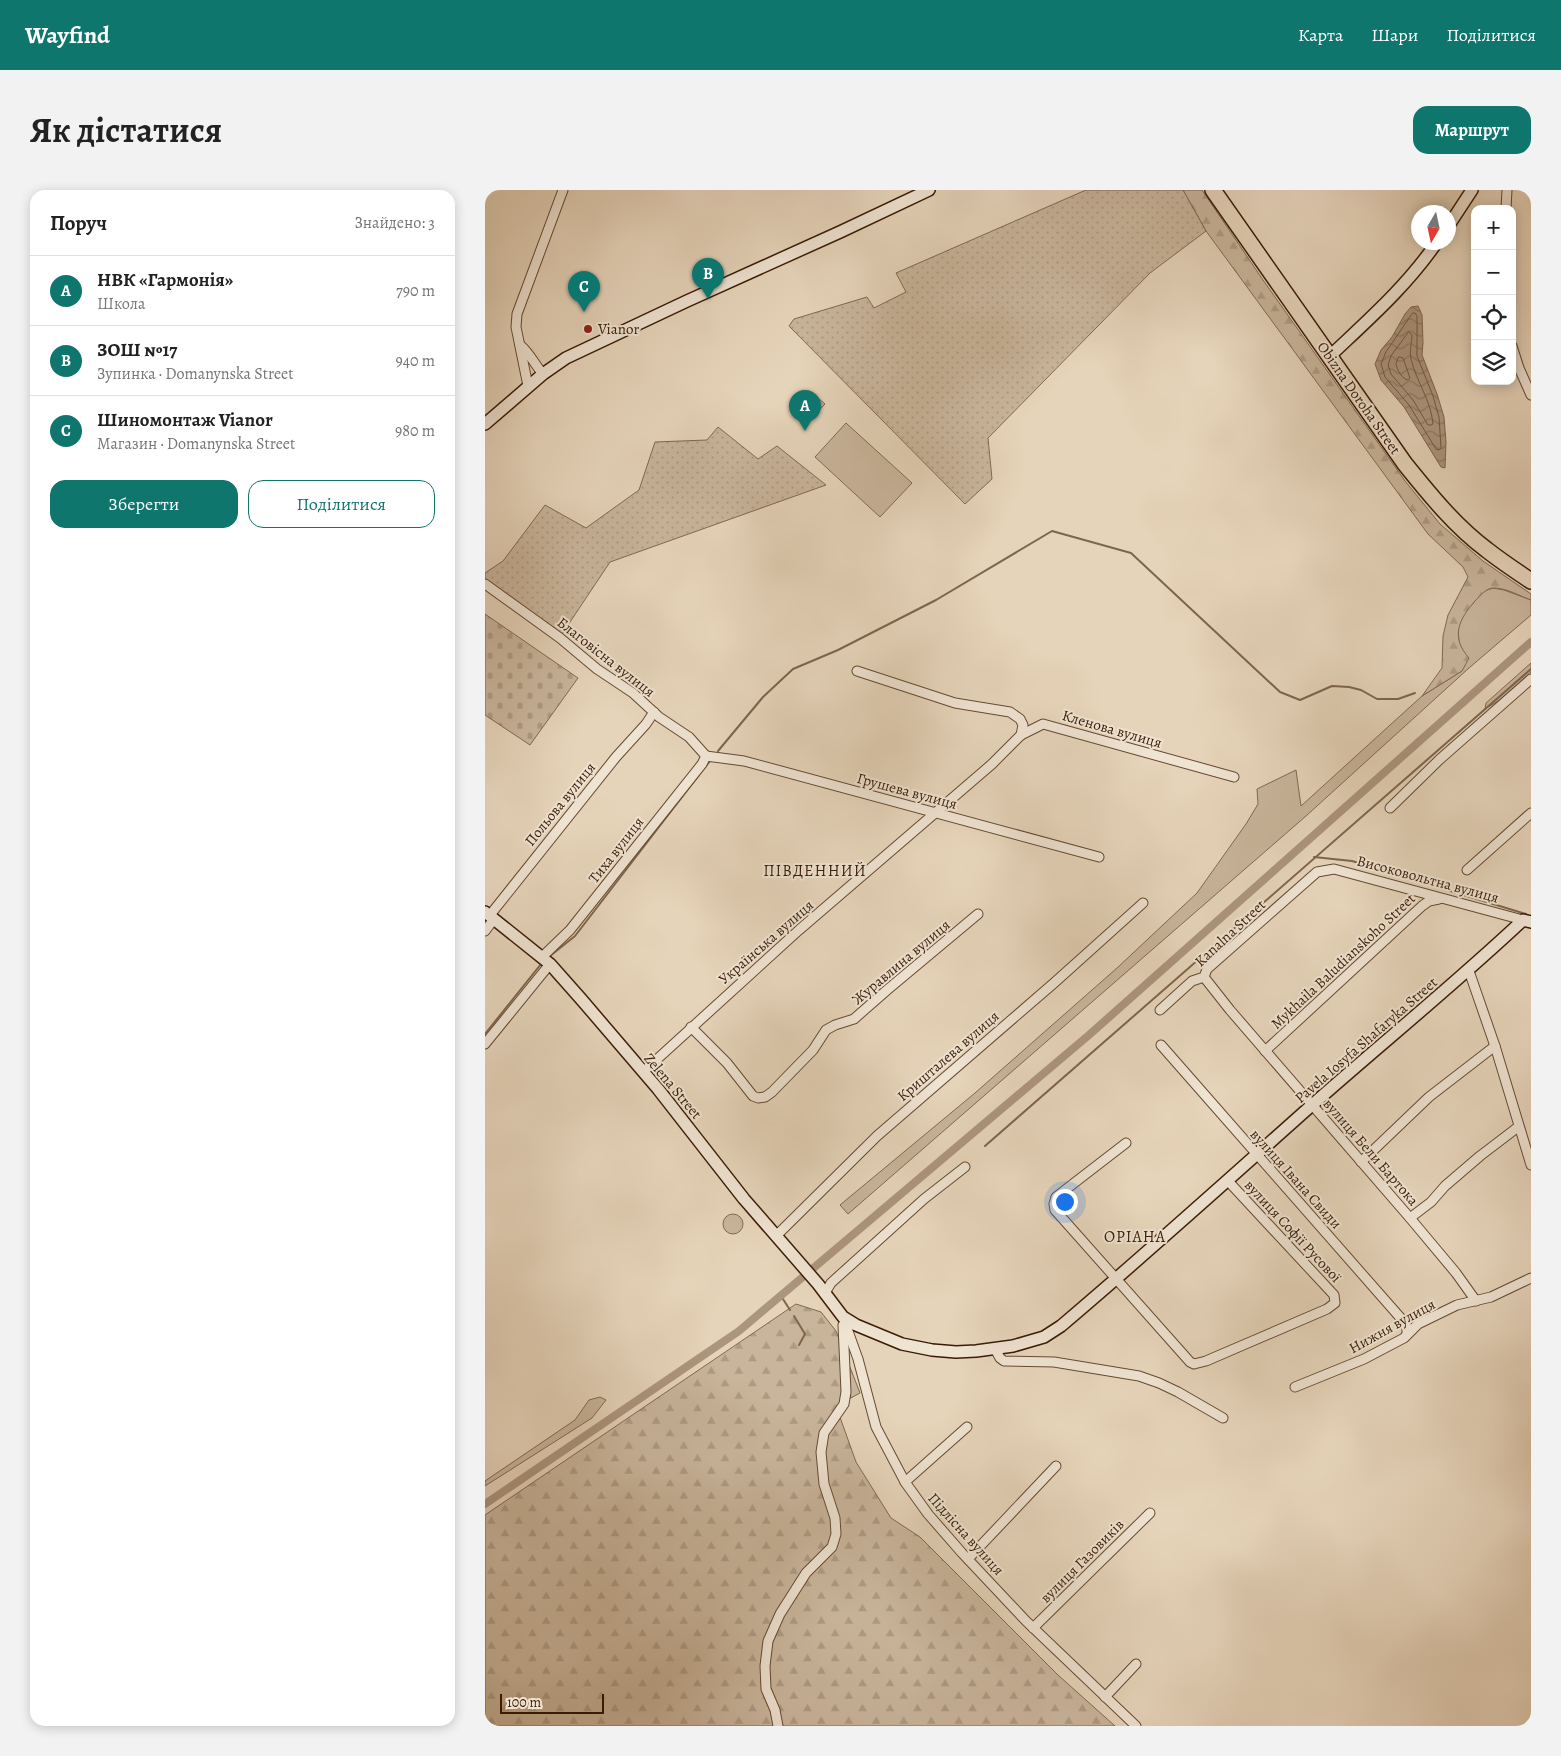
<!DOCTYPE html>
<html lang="uk">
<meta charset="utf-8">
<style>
body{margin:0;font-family:Alegreya,serif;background:#f2f2f2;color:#222}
.controls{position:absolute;right:15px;top:15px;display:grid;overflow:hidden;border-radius:10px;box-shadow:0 2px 12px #0003}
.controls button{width:45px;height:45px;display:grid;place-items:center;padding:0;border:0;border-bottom:1px solid #e0e0e0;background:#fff;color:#222;font:25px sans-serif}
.compass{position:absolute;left:926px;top:15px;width:45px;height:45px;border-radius:50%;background:#fff;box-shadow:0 2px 12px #0003;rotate:189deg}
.scale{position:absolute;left:15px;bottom:12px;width:104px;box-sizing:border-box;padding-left:5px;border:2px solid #3a1c06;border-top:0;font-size:14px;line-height:18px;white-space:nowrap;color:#3a1c06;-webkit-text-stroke:4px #efe3d2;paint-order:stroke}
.you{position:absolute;left:579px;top:1011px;width:18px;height:18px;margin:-12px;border:4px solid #fff;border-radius:50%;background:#1a73e8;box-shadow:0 0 0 8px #1a73e833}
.badge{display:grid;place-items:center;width:32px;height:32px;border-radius:50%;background:#0f766e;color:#fff;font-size:16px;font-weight:700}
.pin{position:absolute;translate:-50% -41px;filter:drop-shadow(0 1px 2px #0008)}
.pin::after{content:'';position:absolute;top:26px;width:18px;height:15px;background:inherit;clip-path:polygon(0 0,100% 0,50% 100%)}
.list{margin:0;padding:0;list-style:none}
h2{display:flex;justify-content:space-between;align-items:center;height:65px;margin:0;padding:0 20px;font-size:21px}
h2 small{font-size:16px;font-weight:400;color:#767676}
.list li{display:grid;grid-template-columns:32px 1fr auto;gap:15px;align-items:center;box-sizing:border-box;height:70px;padding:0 20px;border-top:1px solid #e0e0e0}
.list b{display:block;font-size:19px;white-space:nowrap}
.list p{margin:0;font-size:16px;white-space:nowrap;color:#767676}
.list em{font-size:16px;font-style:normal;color:#767676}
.actions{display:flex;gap:10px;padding:15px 20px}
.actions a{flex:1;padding:11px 0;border:1px solid #0f766e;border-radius:15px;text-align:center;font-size:18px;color:#0f766e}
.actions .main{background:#0f766e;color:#fff}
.icon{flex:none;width:28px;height:28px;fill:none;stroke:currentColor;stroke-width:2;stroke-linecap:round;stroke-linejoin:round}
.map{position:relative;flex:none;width:1046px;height:1536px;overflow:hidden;border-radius:15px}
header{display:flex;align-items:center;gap:30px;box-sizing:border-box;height:70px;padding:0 25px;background:#0f766e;color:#fff}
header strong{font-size:24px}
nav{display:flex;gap:28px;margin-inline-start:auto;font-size:18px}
.intro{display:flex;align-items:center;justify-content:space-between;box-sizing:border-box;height:120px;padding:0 30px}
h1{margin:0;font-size:35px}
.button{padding:12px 22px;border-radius:15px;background:#0f766e;color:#fff;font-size:18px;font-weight:700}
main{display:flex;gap:30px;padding:0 30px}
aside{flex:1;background:#fff;border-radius:15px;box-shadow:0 2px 12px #0003}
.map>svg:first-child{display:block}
.grass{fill:#c9b59b;stroke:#826850}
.forest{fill:url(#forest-firs);stroke:#826850}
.cemetery{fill:url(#cemetery-stones);stroke:#826850}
.park{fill:url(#park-dots);stroke:#826850}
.water{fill:url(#water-waves);stroke:#7e654d}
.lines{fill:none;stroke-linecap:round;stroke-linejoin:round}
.shore{stroke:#735842;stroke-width:1}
.stream{stroke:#7e654d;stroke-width:2}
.canal{stroke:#ac957d;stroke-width:8}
.street-casing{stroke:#654a33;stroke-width:11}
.secondary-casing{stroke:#3a1c06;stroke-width:14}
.highway-casing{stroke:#3a1c06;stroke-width:18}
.street{stroke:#efe3d2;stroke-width:9}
.secondary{stroke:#efe3d2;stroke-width:11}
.highway{stroke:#e6d4ba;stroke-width:15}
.poi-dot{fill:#8f2418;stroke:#efe3d2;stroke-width:2}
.labels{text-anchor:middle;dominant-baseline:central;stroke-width:4;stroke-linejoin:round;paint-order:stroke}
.poi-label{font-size:15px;fill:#3a1c06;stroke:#efe3d2;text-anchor:start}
.street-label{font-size:15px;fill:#3a1c06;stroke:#efe3d2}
.neighbourhood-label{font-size:16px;letter-spacing:1px;fill:#3a1c06;stroke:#efe3d2}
</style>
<header>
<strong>Wayfind</strong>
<nav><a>Карта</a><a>Шари</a><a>Поділитися</a></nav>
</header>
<div class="intro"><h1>Як дістатися</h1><a class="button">Маршрут</a></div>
<main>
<aside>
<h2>Поруч<small>Знайдено: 3</small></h2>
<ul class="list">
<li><span class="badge">A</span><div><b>НВК «Гармонія»</b><p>Школа</p></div><em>790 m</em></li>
<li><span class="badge">B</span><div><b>ЗОШ №17</b><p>Зупинка · Domanynska Street</p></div><em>940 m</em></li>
<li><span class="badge">C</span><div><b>Шиномонтаж Vianor</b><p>Магазин · Domanynska Street</p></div><em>980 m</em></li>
</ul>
<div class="actions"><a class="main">Зберегти</a><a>Поділитися</a></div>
</aside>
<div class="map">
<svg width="1046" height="1536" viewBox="0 0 1046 1536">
<defs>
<pattern id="forest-firs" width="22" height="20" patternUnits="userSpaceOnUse" patternTransform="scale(1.25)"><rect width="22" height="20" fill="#c9b59b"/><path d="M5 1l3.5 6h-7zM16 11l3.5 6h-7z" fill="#ad9b84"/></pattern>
<pattern id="cemetery-stones" width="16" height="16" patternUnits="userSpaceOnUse" patternTransform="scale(1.25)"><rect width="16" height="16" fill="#c9b59b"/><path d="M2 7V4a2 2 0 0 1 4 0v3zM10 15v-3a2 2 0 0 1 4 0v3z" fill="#ad9b84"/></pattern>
<pattern id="park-dots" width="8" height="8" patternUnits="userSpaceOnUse" patternTransform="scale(1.25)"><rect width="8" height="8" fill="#c9b59b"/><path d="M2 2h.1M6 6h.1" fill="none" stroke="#ad9b84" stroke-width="1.8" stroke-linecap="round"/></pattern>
<pattern id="water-waves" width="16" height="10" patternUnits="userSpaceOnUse" patternTransform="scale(1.25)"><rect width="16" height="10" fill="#ac957d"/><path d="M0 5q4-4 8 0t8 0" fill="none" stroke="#8d7964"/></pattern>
</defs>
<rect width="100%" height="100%" fill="#e6d4ba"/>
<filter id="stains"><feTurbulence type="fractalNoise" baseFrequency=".004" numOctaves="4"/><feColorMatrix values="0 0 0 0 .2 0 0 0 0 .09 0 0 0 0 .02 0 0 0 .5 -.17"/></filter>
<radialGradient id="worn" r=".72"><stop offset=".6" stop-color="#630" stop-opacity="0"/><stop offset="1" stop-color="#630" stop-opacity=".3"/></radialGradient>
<g class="grass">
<path d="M327 203 340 214 320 235 308 224Z"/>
<path d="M361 233 427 293 395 327 330 267Z"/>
<path d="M1008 398 1019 400 1046 410V425L984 478 821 626 363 1024 355 1015 490 903 632 778 712 703 761 634 773 614 772 599 811 580 816 616 937 506 977 481 978 462 974 452 973 436 980 422 999 401Z"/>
<circle cx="248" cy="1034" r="10"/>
<path d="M115 1207 121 1210 107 1228 0 1296V1291L90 1230 104 1210Z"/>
</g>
<g class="forest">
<path d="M698 0H717L778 90 920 291 955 334 998 371 1046 404V410C1035 406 1021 398 1009 398 1001 398 996 405 990 411 974 429 965 447 984 468L977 481 937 506 957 478 958 446 963 425 983 387 978 377 943 344 721 41Z"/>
<path d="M1046 473V482L1018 508 1000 519 1001 513Z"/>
<path d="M311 1114 336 1122 351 1141 375 1203 351 1216 371 1272 406 1328 435 1347 573 1485 630 1536H0V1325Z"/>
</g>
<path class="cemetery" d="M0 424 93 488 45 555 0 525Z"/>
<g class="park">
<path d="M601 0H698L721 41 665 83 503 248 507 289 480 314 304 136 309 129 382 107 389 118 421 102 411 83Z"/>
<path d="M233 237 273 269 292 256 341 295 125 372 75 447 0 389V383L18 371 60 315 101 338 154 300 170 252 222 250Z"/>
</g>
<path class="water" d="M933 116 937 125 938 153 937 165 952 204 959 227 961 252 960 278 956 277 919 217 896 190 890 174 896 160 907 147 920 124 926 117Z"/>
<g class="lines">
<g class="shore">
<path d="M928 123H930L932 126V166L948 206 954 227 956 258 954 260 951 259 924 215 900 187 896 174 901 162Z"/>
<path d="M924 142 927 145C927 152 924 161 926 169 931 191 946 210 948 234L946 235H943L928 210 906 184 903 175 906 166Z"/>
<path d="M914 167 918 168 925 188 923 190C917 189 912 180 911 174Z"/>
</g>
<g class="stream">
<path d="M233 561 278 507 308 479 353 460 451 410 567 341 646 363 795 502 815 510 847 496 864 497 876 500 892 509H913L930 503"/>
<path d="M220 577 225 571"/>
<path d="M829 667 867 671 1041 724"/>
<path d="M65 766 90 746 214 585"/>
<path d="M0 844 56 774"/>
<path d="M500 956 1046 479"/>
<path d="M296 1106 305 1120"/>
<path d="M309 1126 320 1144 314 1155"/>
</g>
<path class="canal" d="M0 1314 254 1141 604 845 1046 452"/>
<defs>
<g id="street">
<path d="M1021 19 1022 0"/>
<path d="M35 155C45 163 49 174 58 184"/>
<path d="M1027 156 1034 178 1046 205"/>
<path d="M43 196 31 137 32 124 78 0"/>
<path d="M0 394 75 448 112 479 148 503 174 527 204 547 221 566"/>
<path d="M372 481 470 513 525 522 535 529 538 535 536 545 558 534 749 587"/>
<path d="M221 566 259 571 614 667"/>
<path d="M905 618 954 570 1046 489"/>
<path d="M982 680 1046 623"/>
<path d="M5 725 131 567 161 534 169 522"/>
<path d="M0 741 9 729"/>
<path d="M57 767 85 740 217 574 221 566"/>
<path d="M984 781 1010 856 1046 975"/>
<path d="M719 787 745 820 925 1028 971 1083 991 1111"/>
<path d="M675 820 707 791 719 787 722 779 832 682 849 679 1038 730"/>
<path d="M206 837 242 873 268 906 273 908 280 907 287 902 328 860 341 840 350 835 369 829 402 800 493 724"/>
<path d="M0 854 65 774"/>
<path d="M676 855 920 1133 922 1137V1143"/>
<path d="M780 861 937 716 944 711 954 709"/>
<path d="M158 882 314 740 507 574 536 545"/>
<path d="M641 953 571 1007 569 1014 570 1020 705 1172 709 1174 721 1171 842 1119 850 1113 849 1105 743 991"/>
<path d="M876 972 944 907 1010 856"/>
<path d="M925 1028 946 1012 960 996 995 966 1033 937"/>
<path d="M291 1046 392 946 569 793 658 713"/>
<path d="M340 1103 346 1093 439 1009 480 977"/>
<path d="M358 1127 373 1169 391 1237 420 1292 443 1324 477 1363 541 1431 651 1536"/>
<path d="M510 1159 515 1168 519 1171 569 1172 654 1186 674 1193 693 1202 738 1228"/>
<path d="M810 1197 879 1169 919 1148 933 1134 972 1115 1006 1107 1046 1088"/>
<path d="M420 1292 482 1237"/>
<path d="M483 1369 571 1276"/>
<path d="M548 1438 665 1323"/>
<path d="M620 1507 651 1474"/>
<path d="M293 1536 290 1520 281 1499 280 1476 283 1451 295 1424 321 1383 347 1357 351 1344 350 1328 339 1294 336 1262 339 1243 359 1214 361 1202 358 1135"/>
</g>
<g id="secondary">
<path d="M964 35 987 0"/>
<path d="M845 166C883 130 922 96 952 52"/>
<path d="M0 234 58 184 81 168 202 111 355 42 444 0"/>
<path d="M0 722 65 774 96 809 173 899 259 1009 333 1094 358 1127 371 1135 417 1154 447 1160 471 1162 491 1161 528 1156 559 1147 576 1136C661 1064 744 989 827 915 897 853 970 794 1038 730L1046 732"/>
</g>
<path id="highway" d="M728 0 920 274C945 305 970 336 1002 360 1016 371 1031 381 1046 391"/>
</defs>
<use href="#street" class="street-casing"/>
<use href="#secondary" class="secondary-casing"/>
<use href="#highway" class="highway-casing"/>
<use href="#street" class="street"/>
<use href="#secondary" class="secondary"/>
<use href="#highway" class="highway"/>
</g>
<circle class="poi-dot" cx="103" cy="139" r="5"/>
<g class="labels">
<g class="poi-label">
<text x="113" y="139">Vianor</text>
</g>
<g class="street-label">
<text transform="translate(874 208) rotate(55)">Obizna Doroha Street</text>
<text transform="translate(121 467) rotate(38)">Благовісна вулиця</text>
<text transform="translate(627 539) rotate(16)">Кленова вулиця</text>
<text transform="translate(422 601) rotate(15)">Грушева вулиця</text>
<text transform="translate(75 614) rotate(-51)">Польова вулиця</text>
<text transform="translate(131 660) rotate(-52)">Тиха вулиця</text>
<text transform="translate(943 689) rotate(15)">Високовольтна вулиця</text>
<text transform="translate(745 743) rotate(-43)">Kanalna Street</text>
<text transform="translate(281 752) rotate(-41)">Українська вулиця</text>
<text transform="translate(858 771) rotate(-43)">Mykhaila Baludianskoho Street</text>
<text transform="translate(416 772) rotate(-40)">Журавлина вулиця</text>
<text transform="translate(881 850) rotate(-41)">Pavela Iosyfa Shafaryka Street</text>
<text transform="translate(463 866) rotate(-41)">Кришталева вулиця</text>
<text transform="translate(188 896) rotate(50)">Zelena Street</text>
<text transform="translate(886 962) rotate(49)">вулиця Бели Бартока</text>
<text transform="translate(811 989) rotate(48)">вулиця Івана Свиди</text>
<text transform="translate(808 1041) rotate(47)">вулиця Софії Русової</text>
<text transform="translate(907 1136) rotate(-29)">Нижня вулиця</text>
<text transform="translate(481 1344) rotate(48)">Підлісна вулиця</text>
<text transform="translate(597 1371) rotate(-45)">вулиця Газовиків</text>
</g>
<g class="neighbourhood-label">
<text x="330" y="681">ПІВДЕННИЙ</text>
<text x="650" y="1047">ОРІАНА</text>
</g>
</g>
<rect width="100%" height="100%" filter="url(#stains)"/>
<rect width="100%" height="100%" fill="url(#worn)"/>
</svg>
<div class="controls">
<button>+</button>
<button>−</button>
<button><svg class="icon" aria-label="locate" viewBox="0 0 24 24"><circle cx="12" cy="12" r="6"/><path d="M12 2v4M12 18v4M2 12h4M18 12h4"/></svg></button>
<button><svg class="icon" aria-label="layers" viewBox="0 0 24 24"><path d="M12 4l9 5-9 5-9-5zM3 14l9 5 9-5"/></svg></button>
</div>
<svg class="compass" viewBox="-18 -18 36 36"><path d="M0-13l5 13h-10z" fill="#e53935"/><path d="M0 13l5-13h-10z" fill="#767676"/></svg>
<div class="scale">100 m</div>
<div class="you"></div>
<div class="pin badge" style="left:320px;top:241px">A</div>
<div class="pin badge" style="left:223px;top:109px">B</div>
<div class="pin badge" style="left:99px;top:122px">C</div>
</div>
</main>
